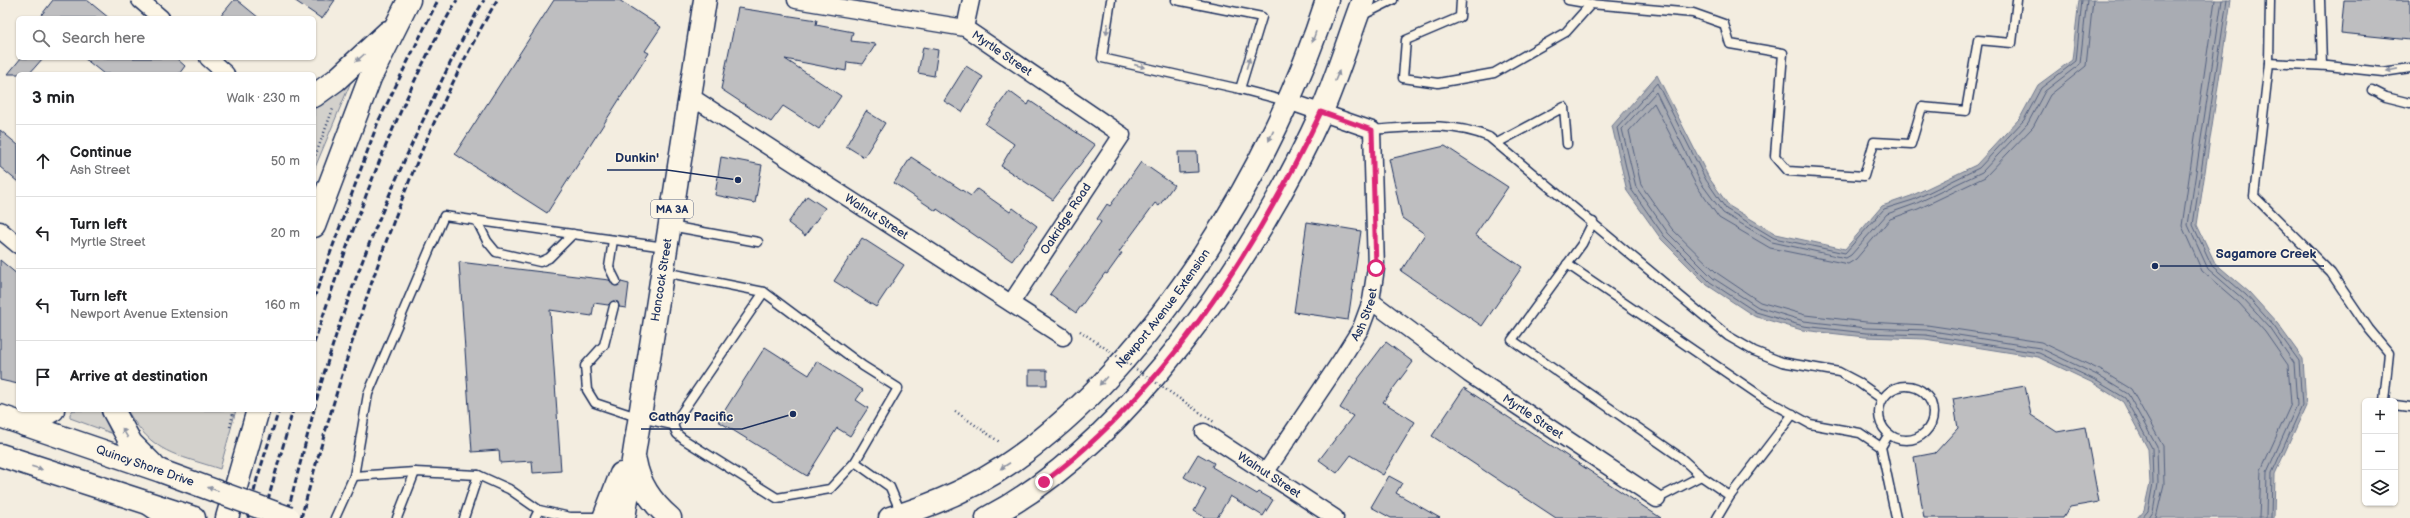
<!DOCTYPE html>
<meta charset="utf-8">
<style>
body{margin:0;font-family:"Balsamiq Sans",sans-serif;background:#f2f2f2;color:#202124}
.controls{position:absolute;right:12px;bottom:12px;display:grid;overflow:hidden;border-radius:6px;box-shadow:0 1px 3px #0004}
.controls button{width:36px;height:36px;display:grid;place-items:center;padding:0;border:0;border-bottom:1px solid #e0e0e0;background:#fff;color:#202124;font:20px sans-serif}
.stop{position:absolute;width:12px;height:12px;margin:-9px;border:3px solid #db2777;border-radius:50%;background:#fff}
.stop.end{background:#db2777;border-color:#fff;box-shadow:0 1px 4px #0008}
.list{margin:0;padding:0;list-style:none}
h2{display:flex;justify-content:space-between;align-items:center;height:52px;margin:0;padding:0 16px;font-size:17px}
h2 small{font-size:13px;font-weight:400;color:#757577}
.list li{display:grid;grid-template-columns:26px 1fr auto;gap:12px;align-items:center;box-sizing:border-box;height:72px;padding:0 16px;border-top:1px solid #e0e0e0}
.list b{display:block;font-size:15px;white-space:nowrap}
.list p{margin:0;font-size:13px;white-space:nowrap;color:#757577}
.list em{font-size:13px;font-style:normal;color:#757577}
.icon{flex:none;width:22px;height:22px;fill:none;stroke:currentColor;stroke-width:2;stroke-linecap:round;stroke-linejoin:round}
.map{position:relative;flex:none;width:2410px;height:518px;overflow:hidden}
.search{position:absolute;background:#fff;box-shadow:0 1px 3px #0004;left:16px;top:16px;width:300px;height:44px;display:flex;align-items:center;gap:10px;box-sizing:border-box;padding:0 14px;border-radius:6px;color:#757577;font-size:15px}
.panel{position:absolute;background:#fff;box-shadow:0 1px 3px #0004;left:16px;top:72px;width:300px;height:340px;border-radius:6px}
.map>svg:first-child{display:block}
.green{fill:#d3d1cc;stroke:#778095}
.water{fill:#a9acb3;stroke:#707a91}
.lines{fill:none;stroke-linecap:round;stroke-linejoin:round}
.shore{stroke:#546180;stroke-width:1}
.building{fill:#bebec0;stroke:#1b2f5e}
.lane-casing{stroke:#1b2f5e;stroke-width:11}
.street-casing{stroke:#1b2f5e;stroke-width:19}
.secondary-casing{stroke:#1b2f5e;stroke-width:25}
.primary-casing{stroke:#1b2f5e;stroke-width:25}
.path{stroke:#1b2f5e;stroke-width:2.5;stroke-dasharray:1 3;stroke-linecap:butt}
.lane{stroke:#fcf5e5;stroke-width:8}
.street{stroke:#fcf5e5;stroke-width:16}
.secondary{stroke:#fcf5e5;stroke-width:22}
.primary{stroke:#fcf5e5;stroke-width:22}
.rail{stroke:#1b2f5e;stroke-width:3;stroke-dasharray:6 3;stroke-linecap:butt}
.secondary-bridge-casing{stroke:#1b2f5e;stroke-width:25;stroke-linecap:butt}
.path-bridge{stroke:#1b2f5e;stroke-width:2.5;stroke-dasharray:1 3;stroke-linecap:butt}
.secondary-bridge{stroke:#fcf5e5;stroke-width:22}
.oneway{fill:#8c92a2}
.route{stroke:#db2777;stroke-width:5}
.labels{text-anchor:middle;dominant-baseline:central;stroke-width:3;stroke-linejoin:round;paint-order:stroke}
.shield{fill:#fcf5e5;stroke:#5e6a86;stroke-width:1}
.shield-label{font-size:11px;font-weight:bold;fill:#1b2f5e}
.street-label{font-size:12px;fill:#1b2f5e;stroke:#fcf5e5}
.leader{fill:none;stroke:#1b2f5e;stroke-width:1.5}
.callout-dot{fill:#1b2f5e;stroke:#fcf5e5;stroke-width:1.5}
.callout-label{font-size:13px;text-anchor:middle;font-weight:bold;fill:#1b2f5e;stroke:#fcf5e5;stroke-width:3;stroke-linejoin:round;paint-order:stroke}
</style>
<div class="map">
<svg width="2410" height="518" viewBox="0 0 2410 518">
<rect width="100%" height="100%" fill="#f3ede0"/>
<filter id="ink" filterUnits="userSpaceOnUse"><feTurbulence type="fractalNoise" baseFrequency=".025" numOctaves="2"/><feDisplacementMap in="SourceGraphic" scale="8" xChannelSelector="R" yChannelSelector="G"/><feConvolveMatrix kernelMatrix="1 2 1 2 8 2 1 2 1" color-interpolation-filters="sRGB"/></filter>
<g filter="url(#ink)">
<g class="green">
<path d="M348 81 350 84 314 170V106Z"/>
<path d="M73 410H101L111 433 70 418V414Z"/>
<path d="M127 410H236L220 469C175 454 153 454 127 410Z"/>
</g>
<path class="water" d="M2079 0H2231L2197 225 2215 263 2249 292 2277 323 2303 359 2306 406 2275 474 2274 518H2137L2144 510 2150 483 2148 449 2123 402 2093 383 2038 357 1925 339 1865 337 1802 330 1754 316 1707 285 1661 239 1627 191 1612 126 1657 75 1709 178 1729 206 1776 234 1845 249 1882 206 1911 196 1976 165 2020 118 2038 85 2072 60Z"/>
<g class="lines">
<g class="shore">
<path d="M2082 0 2076 61 2041 88 2024 120 1979 168 1913 200 1884 209 1845 253 1774 238 1726 209 1706 180 1657 83 1617 128 1631 189 1664 236 1710 282 1756 312 1803 326 1866 333 1926 335 2039 353 2095 380 2125 398 2152 448 2153 483 2148 511 2142 518"/>
<path d="M2087 0 2080 64 2045 91 2028 123 1982 172 1915 204 1887 214 1851 255 1846 258 1772 242 1723 213 1701 183 1656 92 1622 129 1636 187 1668 233 1713 278 1758 307 1804 321 1866 328 1926 330 2040 348 2097 375 2128 394 2157 447 2158 483 2153 512 2149 518"/>
<path d="M2093 0 2086 66 2050 95 2033 127 1985 177 1918 209 1890 219 1856 259 1848 264 1770 248 1719 218 1696 185 1654 103 1629 131 1641 185 1672 229 1717 273 1760 302 1805 315 1866 322 1927 325 2041 342 2100 370 2131 389 2163 446 2164 484 2156 518"/>
<path d="M2215 0 2182 226 2202 271 2239 303 2265 332 2288 365 2291 404 2261 470 2259 518"/>
<path d="M2222 0 2188 225 2208 269 2243 299 2270 328 2294 363 2297 405 2267 472 2266 518"/>
<path d="M2227 0 2193 225 2212 266 2246 295 2273 325 2299 361 2302 406 2272 473 2271 518"/>
</g>
</g>
<g class="building">
<path d="M53 0H87L109 18H39Z"/>
<path d="M234 0H237L259 18H219Z"/>
<path d="M294 0H335L322 19Z"/>
<path d="M554 0H619L661 27 645 51 649 53 547 213 455 154Z"/>
<path d="M2344 0H2410V40L2341 33Z"/>
<path d="M738 8 817 20 816 25 853 32 851 41 876 44 863 64 847 62 846 71 785 59 841 96 819 129 783 106 771 122 721 89Z"/>
<path d="M923 47 938 50 934 76 918 73Z"/>
<path d="M21 58H43L29 74H8Z"/>
<path d="M84 58H176L185 66 179 74H104Z"/>
<path d="M966 66 983 77 962 112 944 101Z"/>
<path d="M1009 91 1028 105 1030 101 1095 145 1053 200 1001 166 1014 144 985 124Z"/>
<path d="M866 111 885 123 864 157 846 146Z"/>
<path d="M0 130 18 145V182L0 167Z"/>
<path d="M1445 146 1508 187 1475 235 1522 267 1482 326 1401 271 1425 234 1402 218 1389 159Z"/>
<path d="M1178 152H1197L1198 172 1179 173Z"/>
<path d="M721 157 762 165 755 203 715 195Z"/>
<path d="M911 157 971 196 977 189 1010 212 1013 208 1037 226 1012 261 937 209 936 211 894 183Z"/>
<path d="M1141 162 1174 185 1159 206 1155 203 1119 252 1122 253 1107 274 1105 273 1076 313 1050 294 1101 222 1097 219 1107 204 1110 206Z"/>
<path d="M807 196 825 208 805 236 788 223Z"/>
<path d="M1307 222 1361 231 1348 320 1294 312Z"/>
<path d="M862 238 904 265 876 307 834 281Z"/>
<path d="M0 260 18 275V384L0 380Z"/>
<path d="M459 262 609 280 615 286 621 282 629 284 626 308 619 307 618 302 613 301 608 305 594 303 592 316 550 310 561 471 533 473 532 461 500 463 499 450 472 452Z"/>
<path d="M1386 342 1413 362 1383 402 1415 422 1383 475 1351 455 1337 473 1319 460 1353 416 1340 408 1358 379Z"/>
<path d="M765 347 809 375 817 361 863 390 856 400 868 408 850 436 837 428 807 476 718 421Z"/>
<rect x="1029" y="370" width="18" height="15"/>
<path d="M2025 386 2031 415 2057 432 2085 427 2099 502 2070 507 2063 518H1924L1914 457 1935 453 1958 428 1953 399Z"/>
<path d="M1464 388 1661 518H1556L1432 436Z"/>
<path d="M1198 454 1214 463 1212 467 1257 494 1259 492 1273 500 1263 516 1230 496 1217 518H1206L1194 511 1206 490 1184 477Z"/>
<path d="M1389 476 1402 483 1396 493 1440 518H1391L1371 507Z"/>
</g>
<g class="lines">
<defs>
<g id="lane">
<path d="M1111 0 1102 58 1240 89 1262 17 1176 0"/>
<path d="M1461 0 1460 17 1406 40 1403 78 1438 83 1494 73 1566 32 1591 4 1693 13 1724 24 1730 44 1783 53 1775 156 1788 171 1864 176 1874 142 1911 144 1922 107 1966 111 1978 40 2012 43 2017 0"/>
<path d="M1568 0 1591 4"/>
<path d="M2270 0 2269 63 2254 196 2331 273 2369 329 2389 353 2384 401"/>
<path d="M2320 0 2322 65"/>
<path d="M1361 16 1393 0"/>
<path d="M2269 63 2328 66 2383 72 2410 68"/>
<path d="M1240 89 1286 101"/>
<path d="M2372 90 2386 97 2410 103"/>
<path d="M1372 130C1415 127 1449 121 1489 137L1728 336 1754 351 1782 362 1839 372 1858 382 1882 399"/>
<path d="M1497 143 1564 107 1567 144"/>
<path d="M477 221 487 241 496 252 540 262 549 258 573 234"/>
<path d="M1593 222 1582 244 1512 340 1680 457 1701 476 1730 496 1717 518"/>
<path d="M670 226 758 242"/>
<path d="M613 240 609 267 616 281"/>
<path d="M1567 264 1765 399 1810 424 1860 433 1881 447"/>
<path d="M664 272 764 292 863 366 898 388 855 462"/>
<path d="M614 306 604 345 585 366 587 390 595 403 640 418 673 425 677 434 683 439 777 498 830 489 855 462 890 487 901 513"/>
<circle cx="1906" cy="413" r="27"/>
<path d="M2395 405 2410 407"/>
<path d="M673 425 764 292"/>
<path d="M1889 434 1881 447 1896 518"/>
<path d="M354 476 415 472 478 475 509 489 539 510 570 517H604"/>
<path d="M1730 496 1793 414"/>
<path d="M1657 499 1701 476"/>
<path d="M335 518 354 476 368 394 444 216 665 247"/>
<path d="M397 518 415 472"/>
<path d="M464 518 478 475"/>
<path d="M535 518 539 510"/>
</g>
<g id="street">
<path d="M140 0 161 18"/>
<path id="s1" d="M796 0 965 28 1122 135 1011 303"/>
<path d="M965 28 971 0"/>
<path d="M208 58 226 74"/>
<path id="s2" d="M690 96 1063 337"/>
<path d="M0 230 18 245"/>
<path id="s3" d="M1371 301 1469 374 1657 499"/>
<path id="s4" d="M1204 432 1335 518"/>
<path id="s5" d="M1265 473 1341 360 1361 328 1371 301 1376 268 1372 130 1288 101"/>
</g>
<g id="secondary">
<path d="M314 96 336 80 388 32"/>
<path d="M314 226 370 78 409 0"/>
<path d="M113 410 131 443 153 465"/>
<path d="M0 416 161 471"/>
<path d="M25 425 53 410"/>
<path d="M0 455 194 518"/>
<path d="M227 518 258 410"/>
<path id="s6" d="M890 518C934 505 976 487 1014 460 1156 360 1275 164 1327 0"/>
<path d="M987 518C1129 444 1257 255 1322 111 1338 74 1349 37 1363 0"/>
</g>
<g id="primary">
<path d="M635 461C639 484 652 503 670 518"/>
<path d="M151 505 170 518"/>
<path d="M604 518 621 474"/>
<path id="s7" d="M624 518 705 0"/>
</g>
</defs>
<use href="#lane" class="lane-casing"/>
<use href="#street" class="street-casing"/>
<use href="#secondary" class="secondary-casing"/>
<use href="#primary" class="primary-casing"/>
<g class="path">
<path d="M314 159 333 109"/>
<path d="M955 411 1001 443"/>
<path d="M230 427 234 410"/>
</g>
<use href="#lane" class="lane"/>
<use href="#street" class="street"/>
<use href="#secondary" class="secondary"/>
<use href="#primary" class="primary"/>
<g class="rail">
<path d="M314 298 378 122 438 0"/>
<path d="M314 343C353 226 395 107 457 0"/>
<path d="M314 409C341 308 380 211 425 116 443 77 462 38 484 0"/>
<path d="M248 518 257 479 279 410"/>
<path d="M263 518 293 410"/>
<path d="M286 518 314 410"/>
<path d="M301 518C350 340 403 161 497 0"/>
</g>
<defs>
<path id="secondary-bridge" d="M161 471 289 518"/>
</defs>
<use href="#secondary-bridge" class="secondary-bridge-casing"/>
<path class="path-bridge" d="M1080 331 1214 422"/>
<use href="#secondary-bridge" class="secondary-bridge"/>
</g>
<defs><path id="oneway-solid" d="M-6-.8H1V-3.2L6.5 0L1 3.2V.8H-6Z"/></defs>
<g class="oneway">
<use href="#oneway-solid" transform="translate(1107 29) rotate(99)"/>
<use href="#oneway-solid" transform="translate(1314 37) rotate(109)"/>
<use href="#oneway-solid" transform="translate(360 58) rotate(138)"/>
<use href="#oneway-solid" transform="translate(1248 63) rotate(-73)"/>
<use href="#oneway-solid" transform="translate(1140 66) rotate(13)"/>
<use href="#oneway-solid" transform="translate(2392 70) rotate(169)"/>
<use href="#oneway-solid" transform="translate(1337 76) rotate(-67)"/>
<use href="#oneway-solid" transform="translate(1271 136) rotate(115)"/>
<use href="#oneway-solid" transform="translate(1103 381) rotate(132)"/>
<use href="#oneway-solid" transform="translate(125 433) rotate(-121)"/>
<use href="#oneway-solid" transform="translate(1005 466) rotate(147)"/>
<use href="#oneway-solid" transform="translate(37 468) rotate(18)"/>
<use href="#oneway-solid" transform="translate(213 489) rotate(-161)"/>
</g>
</g>
<g class="lines" filter="url(#ink)">
<path class="route" d="M1044 482C1167 389 1256 249 1321 112L1372 130 1376 268"/>
</g>
<g class="labels">
<rect class="shield" x="651" y="200" width="42" height="18" rx="3"/>
<g class="shield-label">
<text x="672" y="209">MA 3A</text>
</g>
<g class="street-label">
<text stroke="none"><textPath href="#s1" startOffset="216">Myrtle Street</textPath></text>
<text stroke="none"><textPath href="#s2" startOffset="222">Walnut Street</textPath></text>
<text transform="translate(1066 219) rotate(-57)">Oakridge Road</text>
<text stroke="none"><textPath href="#s7" startOffset="241">Hancock Street</textPath></text>
<text stroke="none"><textPath href="#s6" startOffset="351">Newport Avenue Extension</textPath></text>
<text stroke="none"><textPath href="#s5" startOffset="188">Ash Street</textPath></text>
<text stroke="none"><textPath href="#s3" startOffset="199">Myrtle Street</textPath></text>
<text transform="translate(145 466) rotate(19)">Quincy Shore Drive</text>
<text stroke="none"><textPath href="#s4" startOffset="78">Walnut Street</textPath></text>
</g>
</g>
<path class="leader" d="M738 180L667 170H607M2155 266L2208 266H2324M793 414L742 429H641"/>
<g class="callout-dot">
<circle cx="738" cy="180" r="4"/>
<circle cx="2155" cy="266" r="4"/>
<circle cx="793" cy="414" r="4"/>
</g>
<g class="callout-label">
<text x="637" y="162">Dunkin'</text>
<text x="2266" y="258">Sagamore Creek</text>
<text x="691" y="421">Cathay Pacific</text>
</g>
</svg>
<div class="controls">
<button>+</button>
<button>−</button>
<button><svg class="icon" aria-label="layers" viewBox="0 0 24 24"><path d="M12 4l9 5-9 5-9-5zM3 14l9 5 9-5"/></svg></button>
</div>
<div class="stop" style="left:1376px;top:268px"></div>
<div class="stop end" style="left:1044px;top:482px"></div>
<div class="search"><svg class="icon" aria-label="search" viewBox="0 0 24 24"><circle cx="10" cy="10" r="6"/><path d="M15 15l6 6"/></svg>Search here</div>
<section class="panel">
<h2>3 min<small>Walk · 230 m</small></h2>
<ul class="list">
<li><svg class="icon" aria-label="ahead" viewBox="0 0 24 24"><path d="M12 20V5M6 11l6-6 6 6"/></svg><div><b>Continue</b><p>Ash Street</p></div><em>50 m</em></li>
<li><svg class="icon" aria-label="left" viewBox="0 0 24 24"><path d="M17 20v-9H6M10 6l-5 5 5 5"/></svg><div><b>Turn left</b><p>Myrtle Street</p></div><em>20 m</em></li>
<li><svg class="icon" aria-label="left" viewBox="0 0 24 24"><path d="M17 20v-9H6M10 6l-5 5 5 5"/></svg><div><b>Turn left</b><p>Newport Avenue Extension</p></div><em>160 m</em></li>
<li><svg class="icon" aria-label="arrive" viewBox="0 0 24 24"><path d="M6 21V4h12l-3 4 3 4H6"/></svg><div><b>Arrive at destination</b></div></li>
</ul>
</section>
</div>
